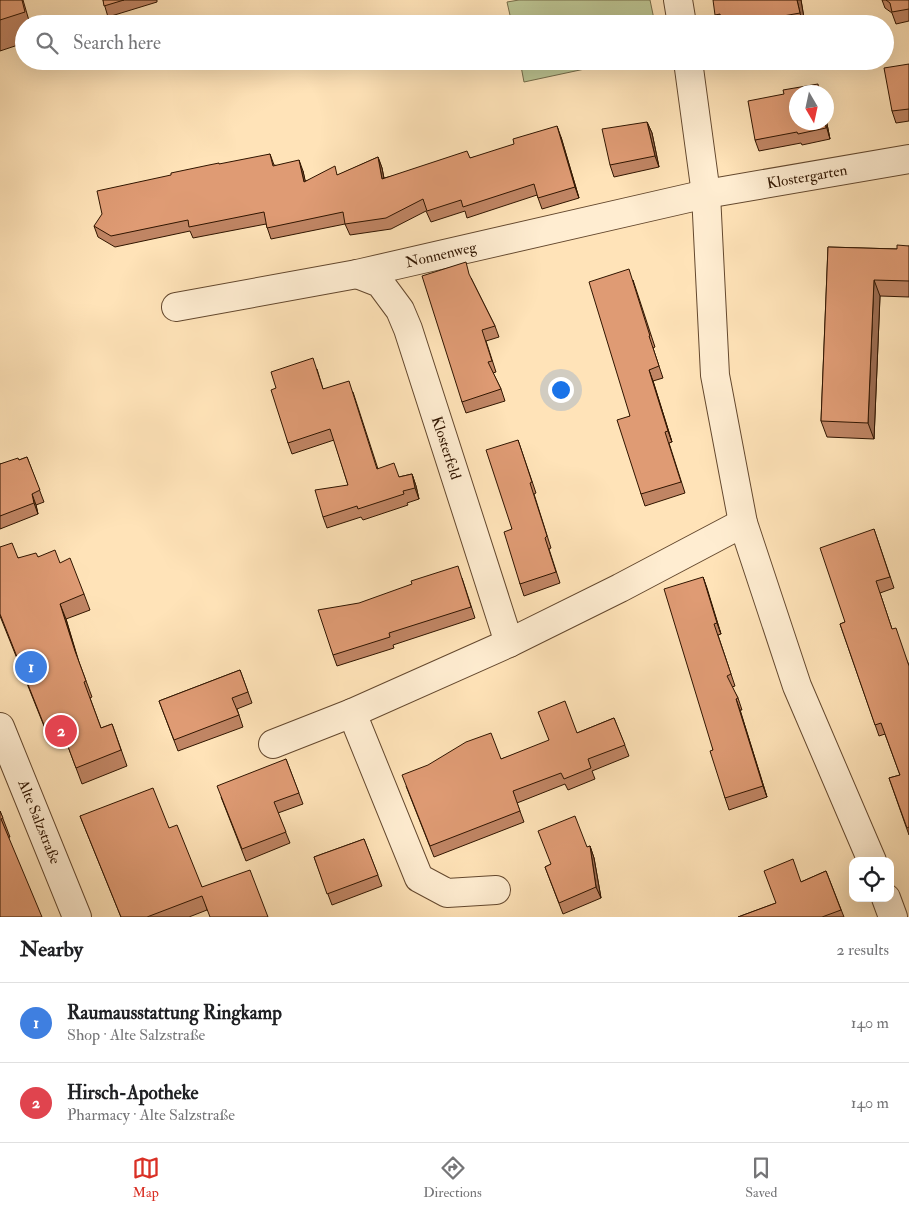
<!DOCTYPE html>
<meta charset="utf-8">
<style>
body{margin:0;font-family:"IM FELL Double Pica",serif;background:#f6f6f6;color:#202124}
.controls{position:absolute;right:15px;bottom:15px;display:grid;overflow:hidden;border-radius:10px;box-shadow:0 5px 20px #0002}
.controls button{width:45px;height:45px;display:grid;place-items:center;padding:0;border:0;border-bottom:1px solid #e0e0e0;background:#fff;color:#202124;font:25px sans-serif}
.compass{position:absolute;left:789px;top:85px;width:45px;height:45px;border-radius:50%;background:#fff;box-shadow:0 5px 20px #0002;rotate:171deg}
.you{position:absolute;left:560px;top:389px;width:18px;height:18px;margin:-12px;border:4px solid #fff;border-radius:50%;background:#1a73e8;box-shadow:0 0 0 8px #1a73e833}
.badge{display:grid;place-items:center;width:32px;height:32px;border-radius:50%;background:#d93025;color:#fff;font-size:16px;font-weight:700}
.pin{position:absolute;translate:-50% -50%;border:2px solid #fff;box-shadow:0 1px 5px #0006}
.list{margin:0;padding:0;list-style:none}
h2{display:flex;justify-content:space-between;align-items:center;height:65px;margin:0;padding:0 20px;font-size:21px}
h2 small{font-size:16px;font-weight:400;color:#757577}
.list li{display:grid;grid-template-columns:32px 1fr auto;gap:15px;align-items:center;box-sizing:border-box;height:80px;padding:0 20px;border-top:1px solid #e0e0e0}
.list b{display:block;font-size:19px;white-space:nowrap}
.list p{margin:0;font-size:16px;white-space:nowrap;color:#757577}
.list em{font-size:16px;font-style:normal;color:#757577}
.icon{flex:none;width:28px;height:28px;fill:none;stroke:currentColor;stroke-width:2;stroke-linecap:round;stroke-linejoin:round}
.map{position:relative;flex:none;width:909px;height:917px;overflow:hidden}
.search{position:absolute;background:#fff;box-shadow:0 5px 20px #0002;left:15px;right:15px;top:15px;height:55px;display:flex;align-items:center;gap:12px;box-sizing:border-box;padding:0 18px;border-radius:28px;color:#757577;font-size:19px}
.sheet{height:225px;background:#fff}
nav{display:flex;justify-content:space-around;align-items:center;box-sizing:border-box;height:70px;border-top:1px solid #e0e0e0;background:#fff;font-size:14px;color:#757577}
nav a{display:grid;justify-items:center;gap:2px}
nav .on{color:#d93025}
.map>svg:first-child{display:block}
.green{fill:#bcc492;stroke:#766c49}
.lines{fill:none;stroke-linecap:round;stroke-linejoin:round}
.minor-casing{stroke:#64482e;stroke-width:30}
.minor{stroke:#ffedd1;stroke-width:28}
.wall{fill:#c08564;stroke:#301500}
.shaded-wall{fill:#9c6c51;stroke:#301500}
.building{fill:#df9b74;stroke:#301500}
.labels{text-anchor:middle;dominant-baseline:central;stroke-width:4;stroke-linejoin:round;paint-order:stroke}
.street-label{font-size:15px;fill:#301500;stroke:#ffedd1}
</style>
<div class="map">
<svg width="909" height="917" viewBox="0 0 909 917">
<rect width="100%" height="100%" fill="#ffe3b8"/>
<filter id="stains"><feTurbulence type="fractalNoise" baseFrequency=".004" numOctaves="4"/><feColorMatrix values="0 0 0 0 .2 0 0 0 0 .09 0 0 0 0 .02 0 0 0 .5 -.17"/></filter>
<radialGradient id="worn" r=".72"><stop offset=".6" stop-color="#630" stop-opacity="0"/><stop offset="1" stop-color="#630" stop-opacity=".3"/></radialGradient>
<g class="green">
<path d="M519 0H650L655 24H512L507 2Z"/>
<path d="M520 61H622L524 82Z"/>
</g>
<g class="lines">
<defs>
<g id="minor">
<path d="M678 0 682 24"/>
<path d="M688 61 706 194 715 375 743 523 797 686 872 861"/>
<path d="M357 274 380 283 400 310 408 329 509 643"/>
<path d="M176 307 357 274 706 194 909 159"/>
<path d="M352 713 419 878 447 893 496 890"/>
<path d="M0 727 77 917"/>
<path d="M273 744 352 713 509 643 620 588 743 523"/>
<path d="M886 898 893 917"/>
</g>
</defs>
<use href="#minor" class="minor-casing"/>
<use href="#minor" class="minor"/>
</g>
<g class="wall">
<path d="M0 0H23L30 24H24V43L0 51Z"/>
<path d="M103 0H157V2L108 17Z"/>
<path d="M801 0 805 24H719L715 15Z"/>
<path d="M882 0H909V21L896 24 892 13 885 8Z"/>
<path d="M909 64V121L896 123 892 111Z"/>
<path d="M826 119 830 139 802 145 801 143 759 151 755 140 826 122Z"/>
<path d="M647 122 652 133 659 167 614 177 610 165Z"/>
<path d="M561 137 579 198 542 209 537 195 467 218 465 211 431 222 426 211 391 229 350 235 345 224 271 239 266 224 193 238 190 231 115 247 98 237 94 226 270 154 274 165 303 171 305 181 338 175 378 157 382 168 384 178Z"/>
<path d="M909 246V297L880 296 874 439 827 437 821 421 828 247 897 249Z"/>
<path d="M471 278 495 326 499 337 486 341 496 372 493 373 501 389 505 401 466 413 462 402Z"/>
<path d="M633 280 655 347 653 348 663 378 653 381 672 442 669 443 685 493 645 506 641 494 630 416Z"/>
<path d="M317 369 323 389 353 392 378 469 399 477 412 474 416 486 419 499 407 503 408 505 363 520 361 517 327 528 323 517 348 485 334 440 292 454 288 443 276 388Z"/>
<path d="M518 440 536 493 534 494 551 548 549 549 560 583 524 596 520 584 512 529Z"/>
<path d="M27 457 44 502 36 505 38 514 0 529V464L19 460Z"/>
<path d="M874 529 894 588 880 593 892 629 909 665V835L889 778 900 775 885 734 879 736 840 624 845 622Z"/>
<path d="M0 547 18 558 38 557 60 563 84 594 90 610 66 619 79 662 92 697 90 698 101 728 112 724 127 766 82 784 66 741 52 746 0 616Z"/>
<path d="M703 577 721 634 718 635 735 686 732 687 738 698 742 710H740L767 797 729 810 725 798 713 750Z"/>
<path d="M462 578 475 618 393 645 394 648 337 666 333 655Z"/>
<path d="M240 670 252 703 237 709 243 727 178 751 159 701Z"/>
<path d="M614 718 629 756 592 771 595 779 568 790 565 784 517 803 524 822 434 857 406 786 501 759 577 733Z"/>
<path d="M286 759 303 804 278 813 290 843 246 861 221 797Z"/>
<path d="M0 811 10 837H9L0 917Z"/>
<path d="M80 816 169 828 202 887 207 910 189 917H121Z"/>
<path d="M364 839 382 886 332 905 314 857Z"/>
<path d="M590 846 594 858 601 898 563 914 545 867Z"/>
<path d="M826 871 844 917H738L776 903 801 882Z"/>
</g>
<g class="shaded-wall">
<path d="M797 0H801L805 24H803L800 13Z"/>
<path d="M826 119 830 139 825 122H826Z"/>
<path d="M647 122 652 133 659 167 655 156Z"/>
<path d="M557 126 561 137 579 198 575 187Z"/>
<path d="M378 157 382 168 386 190 382 179Z"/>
<path d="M299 160 303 171 308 193 304 182Z"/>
<path d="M874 280 880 296 874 439 868 423Z"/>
<path d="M649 370 653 381 672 442 668 431Z"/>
<path d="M412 474 416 486 419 499 415 488Z"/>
<path d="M32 494 36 505 38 514 34 503Z"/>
<path d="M703 577 707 588 721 634 717 623Z"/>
<path d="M60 604 66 619 80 667 75 651Z"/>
<path d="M736 699 740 710 767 797 763 786Z"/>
<path d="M590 846 594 858 601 898 596 887Z"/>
</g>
<g class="building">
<path d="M0 0H22L25 12 0 20Z"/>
<path d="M103 0H124L104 6Z"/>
<path d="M713 0H797L800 13 772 18 773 24H722L720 14 715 15Z"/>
<path d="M886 0H909V9L892 12 890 3Z"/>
<path d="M909 64V109L892 111 884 68Z"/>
<path d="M818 84 819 92H796V122H825L826 128 798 134 797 132 755 140 748 101 784 94 783 90Z"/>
<path d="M647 122 655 156 610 165 602 129Z"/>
<path d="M557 126 575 187 538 198 534 184 463 207 461 200 427 211 423 199 386 218 345 224 343 212 267 228 264 212 189 227 188 220 111 236 94 226 102 214 97 191 171 175V173L209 165 219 163V164L270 154 273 166 299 160 304 182 335 166 337 175 378 157 382 179 467 151 470 158 514 144 513 139Z"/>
<path d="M897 245 909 246V281L874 280 868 423 821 421 828 247 897 249Z"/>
<path d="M466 262 469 274 495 326 482 330 492 361 488 362 501 389 462 402 422 276Z"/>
<path d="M629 269 650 336H649L659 366 649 370 668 431 665 432 681 482 641 494 617 420 630 416 589 282Z"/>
<path d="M313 358 323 389 349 381 377 469 394 463 399 477 412 474 415 488 403 491 404 494 358 509 357 506 323 517 315 490 348 485 330 429 288 443 271 390 276 388 271 372Z"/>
<path d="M518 440 532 482 530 483 547 536 545 538 556 572 520 584 504 532 512 529 486 450Z"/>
<path d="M27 457 40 490 32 494 34 503 0 516V464L18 458 19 460Z"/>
<path d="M874 529 890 577 876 581 892 629 896 628 909 666V827L907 828 889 778 900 775 881 723 875 725 840 624 845 622 820 548Z"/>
<path d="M12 543 18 558 36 553 38 557 55 550 60 563 70 558 84 594 60 604 75 651 86 681 84 682 101 728 112 724 121 750 76 768 60 725 46 730 0 614V547Z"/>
<path d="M458 566 471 607 389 633 390 637 333 655 318 610 359 603 412 584 411 581Z"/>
<path d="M703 577 717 623 714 624 731 674 727 676 738 698 736 699 763 786 725 798 710 751 713 750 664 589Z"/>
<path d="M240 670 248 692 232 698 239 715 174 740 159 701Z"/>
<path d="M565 701 577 733 614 718 625 745 588 759 591 768 564 779 561 773 513 791 520 811 430 846 402 775 428 765 466 742 491 733 501 759 549 740 538 712Z"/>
<path d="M286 759 299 793 274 802 286 832 242 849 217 786Z"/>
<path d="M153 788 169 828 177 825 202 887 250 870 268 917H210L202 896 147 917H121L80 816Z"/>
<path d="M0 811 3 818 1 819 42 917H0Z"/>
<path d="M575 816 587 847 590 846 596 887 559 903 545 867 551 864 538 831Z"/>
<path d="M364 839 378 875 327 894 314 857Z"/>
<path d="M793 859 801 882 826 871 841 910 822 917H738L776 903 764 871Z"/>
</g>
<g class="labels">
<g class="street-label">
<text transform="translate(807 177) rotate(-10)">Klostergarten</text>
<text transform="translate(441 255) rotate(-13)">Nonnenweg</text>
<text transform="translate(446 448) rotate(72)">Klosterfeld</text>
<text transform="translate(39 822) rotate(68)">Alte Salzstraße</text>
</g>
</g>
<rect width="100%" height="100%" filter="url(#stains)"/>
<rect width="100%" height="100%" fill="url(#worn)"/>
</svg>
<div class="controls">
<button><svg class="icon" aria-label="locate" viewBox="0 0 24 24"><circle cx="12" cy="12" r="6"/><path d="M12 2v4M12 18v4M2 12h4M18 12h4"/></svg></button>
</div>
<svg class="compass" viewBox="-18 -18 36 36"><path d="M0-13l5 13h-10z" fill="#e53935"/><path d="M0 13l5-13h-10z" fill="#757577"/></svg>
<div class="you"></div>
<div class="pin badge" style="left:31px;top:667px;background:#3f7fe0">1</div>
<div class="pin badge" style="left:61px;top:731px;background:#e0444e">2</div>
<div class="search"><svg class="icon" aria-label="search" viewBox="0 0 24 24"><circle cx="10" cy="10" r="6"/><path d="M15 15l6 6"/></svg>Search here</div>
</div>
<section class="sheet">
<h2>Nearby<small>2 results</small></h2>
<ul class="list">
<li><span class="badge" style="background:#3f7fe0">1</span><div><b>Raumausstattung Ringkamp</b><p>Shop · Alte Salzstraße</p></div><em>140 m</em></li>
<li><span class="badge" style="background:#e0444e">2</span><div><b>Hirsch-Apotheke</b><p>Pharmacy · Alte Salzstraße</p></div><em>140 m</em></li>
</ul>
</section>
<nav>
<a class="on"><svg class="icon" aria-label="map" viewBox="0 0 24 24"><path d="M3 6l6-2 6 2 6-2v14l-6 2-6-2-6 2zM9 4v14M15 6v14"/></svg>Map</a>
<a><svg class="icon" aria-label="directions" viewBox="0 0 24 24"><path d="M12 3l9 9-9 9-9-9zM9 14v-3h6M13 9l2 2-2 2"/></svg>Directions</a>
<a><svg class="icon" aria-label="saved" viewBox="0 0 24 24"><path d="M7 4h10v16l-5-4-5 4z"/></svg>Saved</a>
</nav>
